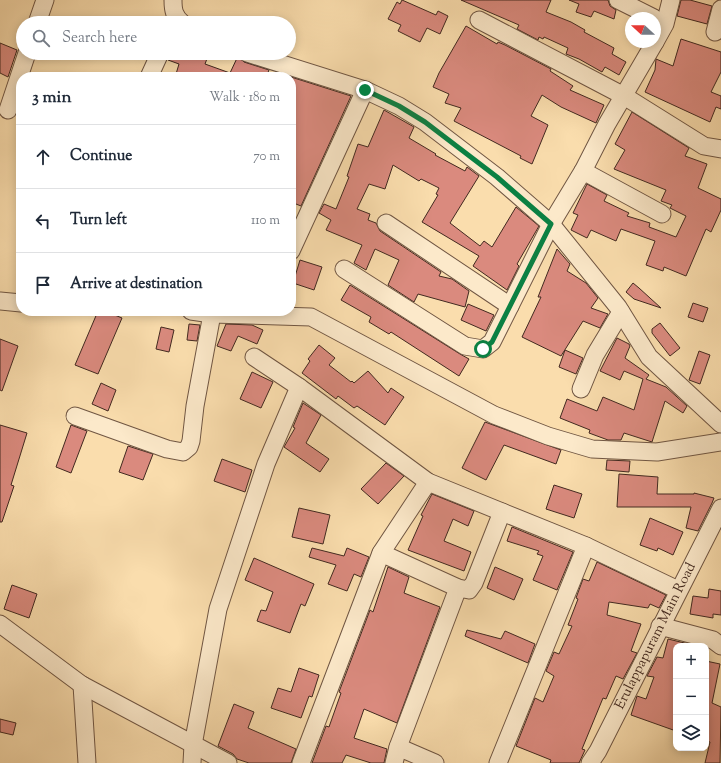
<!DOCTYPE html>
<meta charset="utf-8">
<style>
body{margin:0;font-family:"Sorts Mill Goudy",serif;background:#f6f6f7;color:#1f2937}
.controls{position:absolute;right:12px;bottom:12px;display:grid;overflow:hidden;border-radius:8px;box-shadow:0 2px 10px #0003}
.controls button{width:36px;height:36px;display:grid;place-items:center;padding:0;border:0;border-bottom:1px solid #e0e1e3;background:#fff;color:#1f2937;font:20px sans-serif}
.compass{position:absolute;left:625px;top:12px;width:36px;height:36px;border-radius:50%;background:#fff;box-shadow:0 2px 10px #0003;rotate:291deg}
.stop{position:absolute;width:12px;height:12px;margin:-9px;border:3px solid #0b8043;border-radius:50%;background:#fff}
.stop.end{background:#0b8043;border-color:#fff;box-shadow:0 1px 4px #0008}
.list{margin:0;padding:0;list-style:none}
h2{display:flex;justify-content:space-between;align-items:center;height:52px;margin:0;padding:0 16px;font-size:17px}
h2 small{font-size:13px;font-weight:400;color:#747a83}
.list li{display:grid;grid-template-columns:26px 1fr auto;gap:12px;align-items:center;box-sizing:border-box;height:64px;padding:0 16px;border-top:1px solid #e0e1e3}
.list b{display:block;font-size:15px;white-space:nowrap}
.list em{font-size:13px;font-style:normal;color:#747a83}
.icon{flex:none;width:22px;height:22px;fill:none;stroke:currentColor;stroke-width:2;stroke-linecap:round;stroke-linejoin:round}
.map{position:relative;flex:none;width:721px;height:763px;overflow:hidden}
.search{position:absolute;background:#fff;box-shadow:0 2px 10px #0003;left:16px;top:16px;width:280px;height:44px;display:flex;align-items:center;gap:10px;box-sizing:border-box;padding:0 14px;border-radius:22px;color:#747a83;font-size:15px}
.panel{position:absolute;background:#fff;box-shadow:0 2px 10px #0003;left:16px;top:72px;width:280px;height:244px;border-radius:16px}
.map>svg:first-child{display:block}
.building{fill:#da8a7e;stroke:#422920}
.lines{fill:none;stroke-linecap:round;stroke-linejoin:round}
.minor-casing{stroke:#705643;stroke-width:19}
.minor{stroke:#fce9ca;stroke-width:17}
.route{stroke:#0b8043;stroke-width:5}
.labels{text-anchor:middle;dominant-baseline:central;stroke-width:3.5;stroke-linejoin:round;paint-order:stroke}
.street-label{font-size:14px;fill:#422920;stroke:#fce9ca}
</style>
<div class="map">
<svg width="721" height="763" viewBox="0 0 721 763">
<rect width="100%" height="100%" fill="#faddad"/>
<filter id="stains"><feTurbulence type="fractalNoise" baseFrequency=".005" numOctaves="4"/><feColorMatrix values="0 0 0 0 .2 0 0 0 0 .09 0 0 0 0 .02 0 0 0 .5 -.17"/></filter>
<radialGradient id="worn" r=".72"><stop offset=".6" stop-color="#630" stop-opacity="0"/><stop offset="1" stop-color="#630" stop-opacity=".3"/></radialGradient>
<g class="building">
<path d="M402 0 436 15 438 11 448 16 440 34 427 28 420 42 398 31 401 25 388 19 397 2 400 4Z"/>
<path d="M461 0H551L546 12 571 22 585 30 584 32 614 48 612 54 626 62 619 75 605 67 602 72 579 59 566 54 568 48 544 37 543 39 539 37 538 40 517 29 519 25Z"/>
<path d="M569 0H608L610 6 616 10 614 19 594 11 591 17 576 12 579 4Z"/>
<path d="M681 0H690L712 6 707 24 677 16Z"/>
<path d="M466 26 497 44 498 42 505 45 551 69 550 71 573 86 570 90 604 105 596 123 561 107 542 95 531 116 548 125 532 164 520 158 521 156 454 121 461 108 445 103 449 94 433 87 439 73Z"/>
<path d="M681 39 721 52V72L711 92 721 96V109L716 107 710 122 645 92 655 70 656 59 673 66Z"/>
<path d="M0 43 17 50 8 77 0 73Z"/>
<path d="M170 53H198L208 56 205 64 230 73 238 56 244 62 269 70 266 77H183L176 74 179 64 168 60Z"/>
<path d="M291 77 351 96 301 206 291 202Z"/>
<path d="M384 110 414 127 409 138 436 154 435 155 465 171 467 167 479 176 450 223 480 246 484 241 492 247 516 207 539 226 517 264 519 266 507 290 473 266 479 256 422 222 438 195 436 194 439 188 421 179 419 181 393 165 385 189 369 184 357 209 370 214 368 220 376 223 380 231 441 272 439 276 452 279 469 291 465 307 418 294 414 302 388 285 399 260 375 249 366 270 354 263 362 245 326 230 331 220 319 213 324 204 336 209 349 177 347 176 358 144 368 147Z"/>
<path d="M632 112 689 148 685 156 707 164 698 188 721 199V210L711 232 706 229 686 276 664 267 663 271 646 265 655 241 621 229 616 241 591 230 587 238 571 230 578 215 573 213 587 184 607 195 604 201 629 213 627 216 650 223 649 227 676 237 686 216 670 208 672 205 661 201 666 190 614 169 625 150 615 144Z"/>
<path d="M557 249 570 264 567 271 586 283 598 298 591 308 608 314 600 328 583 321 561 356 522 337 541 297H538Z"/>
<path d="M300 260 322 267 314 290 293 283Z"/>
<path d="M633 283 639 288 661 308 634 299 626 292Z"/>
<path d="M350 285 460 354 469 359 459 376 391 332 389 334 369 322 371 317 341 300Z"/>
<path d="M693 303 708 308 703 322 688 317Z"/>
<path d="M468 304 494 315 486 331 461 320Z"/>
<path d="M98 311H105L122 318 98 374 75 365Z"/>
<path d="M660 323 680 348 670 356 652 333V329Z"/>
<path d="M189 324 200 325 197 341 187 340Z"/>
<path d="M226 324 252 325 263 330 257 344 238 336 231 351 217 346Z"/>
<path d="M161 327 174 330 169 352 156 349Z"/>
<path d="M617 338 629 344 630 346 625 358 649 375 646 379 666 387 687 406 683 413 665 401 652 442 624 433 621 440H608L589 433 590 430 560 418 567 399 597 411 603 397 634 410 643 379 624 371 620 380 600 371Z"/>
<path d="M0 339 18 346 2 391 0 390Z"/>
<path d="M319 345 335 358 329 365 351 382 352 381 354 383 368 371 388 393 391 388 404 397 385 425 357 406 354 408 338 396 336 399 302 373 310 361 308 359Z"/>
<path d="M565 350 583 358 576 374 559 367Z"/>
<path d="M699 351 710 355 700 384 689 380Z"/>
<path d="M252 372 273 382 261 408 240 399Z"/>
<path d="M101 383 116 390 108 411 92 404Z"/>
<path d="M303 403 321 415 306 443 329 459 320 472 284 447 295 428 293 427Z"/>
<path d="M485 422 561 450 556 464 504 445 486 480 462 468Z"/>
<path d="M0 425 27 433 11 485 14 486 2 522H0Z"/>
<path d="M71 425 87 431 71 473 56 467Z"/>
<path d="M128 446 153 454 143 480 119 472Z"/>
<path d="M222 459 252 470 245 492 214 481Z"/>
<path d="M607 460 630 461 629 472 606 470Z"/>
<path d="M386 463 404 476 378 504 361 489Z"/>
<path d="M619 474 658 477 657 494H694V493L714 498 712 503 698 531 686 528 691 507H617Z"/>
<path d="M554 485 582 494 574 518 546 509Z"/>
<path d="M432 494 474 511 468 526 453 519 444 541 471 552 464 571 408 550 423 516 421 515Z"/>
<path d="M299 508 330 515 323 544 292 537Z"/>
<path d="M650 518 683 532 673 555 658 548 657 551 640 545Z"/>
<path d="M512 527 573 552 557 590 533 580 543 556 537 554 539 551 507 541Z"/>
<path d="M312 548 344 556 347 548 369 557 361 577 354 574 347 591 328 584 336 565 309 557Z"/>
<path d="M254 558 314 584 305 606 301 604 290 633 257 621 261 610 266 611 273 592 245 580Z"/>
<path d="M597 562 666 595 659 608 650 604 648 608 609 602 607 615 641 624 631 651 637 653 623 679 616 676 606 699 603 698 582 749 585 750 579 763H550L551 760 516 746 535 698 543 702 554 676 546 671 554 652 559 654 572 626 568 625 578 599 576 598 583 579 589 581Z"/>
<path d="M388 567 409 577 404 593 440 607 397 723 364 709 354 738 387 749 384 763H371L346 755 342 763H312L326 726 329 727 341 693 339 692 370 610 373 612Z"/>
<path d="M495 567 523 579 514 600 487 588Z"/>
<path d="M12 585 37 594 29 618 4 609Z"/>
<path d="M709 589 721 591V615L713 614V618L690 614 693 596 708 598Z"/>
<path d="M467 630 501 639 505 631 535 644 528 663 465 636Z"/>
<path d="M668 639 697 646H676V731L631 715 637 696 646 699 654 677 647 676 657 657 663 658Z"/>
<path d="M706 661 720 664 712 703 721 707 720 763H705L710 742 706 741Z"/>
<path d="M299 668 319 675 312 697 309 696 301 718 271 708 278 688 291 692Z"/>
<path d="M234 704 254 712 248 728 296 749 291 763H249L237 759 233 754 218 746Z"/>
<path d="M0 719 16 723 13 735 0 732Z"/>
</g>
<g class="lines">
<defs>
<g id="minor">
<path d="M173 0C173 10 174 16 182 23"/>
<path d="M618 0 654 18"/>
<path d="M479 20 624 96 704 146 721 149"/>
<path d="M37 23 45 0"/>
<path d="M715 32 721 9"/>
<path d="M655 42 665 24 671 0"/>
<path d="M247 53 365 90 399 106 425 122 497 177 551 224 618 307 649 357 721 424"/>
<path d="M149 77 160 53"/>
<path d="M8 110 27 53"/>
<path d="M583 171 662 214"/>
<path d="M386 223 510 306"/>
<path d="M291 251 365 90"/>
<path d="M344 269 465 346 483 349 492 342 551 224 583 171 607 124 655 42"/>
<path d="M0 301 21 303"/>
<path d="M191 311 212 314 311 317 494 415 548 436 592 449 657 452 721 442"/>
<path d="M254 357 299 387 428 482 586 546 678 590"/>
<path d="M581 389 595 355 621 312"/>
<path d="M75 416 167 449 183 452 189 447 191 441 195 406 212 314"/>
<path d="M381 553 428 482"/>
<path d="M0 624 82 685 228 763"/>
<path d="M660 626 713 640 721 646"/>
<path d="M82 685 87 763"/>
<path d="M398 747 458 588"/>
<path d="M192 763 193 745 218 609 266 464 299 387"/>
<path d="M301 763 381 553 458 588 469 590 474 583 502 512"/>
<path d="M394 763 398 747 435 763"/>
<path d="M498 763 586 546"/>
<path id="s1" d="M590 763 598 751 721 508"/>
</g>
</defs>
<use href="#minor" class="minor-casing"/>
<use href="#minor" class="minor"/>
</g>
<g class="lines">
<path class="route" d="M365 90 399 106 425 122 497 177 551 224 492 342 483 349"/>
</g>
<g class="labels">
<g class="street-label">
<text stroke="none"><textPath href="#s1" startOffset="143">Erulappapuram Main Road</textPath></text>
</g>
</g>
<rect width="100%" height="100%" filter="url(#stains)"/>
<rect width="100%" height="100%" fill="url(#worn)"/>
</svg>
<div class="controls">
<button>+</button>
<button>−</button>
<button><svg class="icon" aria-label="layers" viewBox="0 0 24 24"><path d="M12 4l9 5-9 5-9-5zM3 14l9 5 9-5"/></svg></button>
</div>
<svg class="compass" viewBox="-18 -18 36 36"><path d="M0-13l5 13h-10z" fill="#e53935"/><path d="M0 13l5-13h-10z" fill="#747a83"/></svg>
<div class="stop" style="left:483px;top:349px"></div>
<div class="stop end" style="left:365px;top:90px"></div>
<div class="search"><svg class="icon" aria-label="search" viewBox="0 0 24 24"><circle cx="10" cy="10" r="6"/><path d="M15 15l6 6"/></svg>Search here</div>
<section class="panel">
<h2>3 min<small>Walk · 180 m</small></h2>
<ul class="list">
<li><svg class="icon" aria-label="ahead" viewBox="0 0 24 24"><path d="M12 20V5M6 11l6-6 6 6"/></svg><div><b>Continue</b></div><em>70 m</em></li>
<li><svg class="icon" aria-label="left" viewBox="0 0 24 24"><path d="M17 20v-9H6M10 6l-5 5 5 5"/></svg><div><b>Turn left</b></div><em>110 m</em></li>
<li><svg class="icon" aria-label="arrive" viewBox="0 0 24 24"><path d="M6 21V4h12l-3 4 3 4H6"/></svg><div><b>Arrive at destination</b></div></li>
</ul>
</section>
</div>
